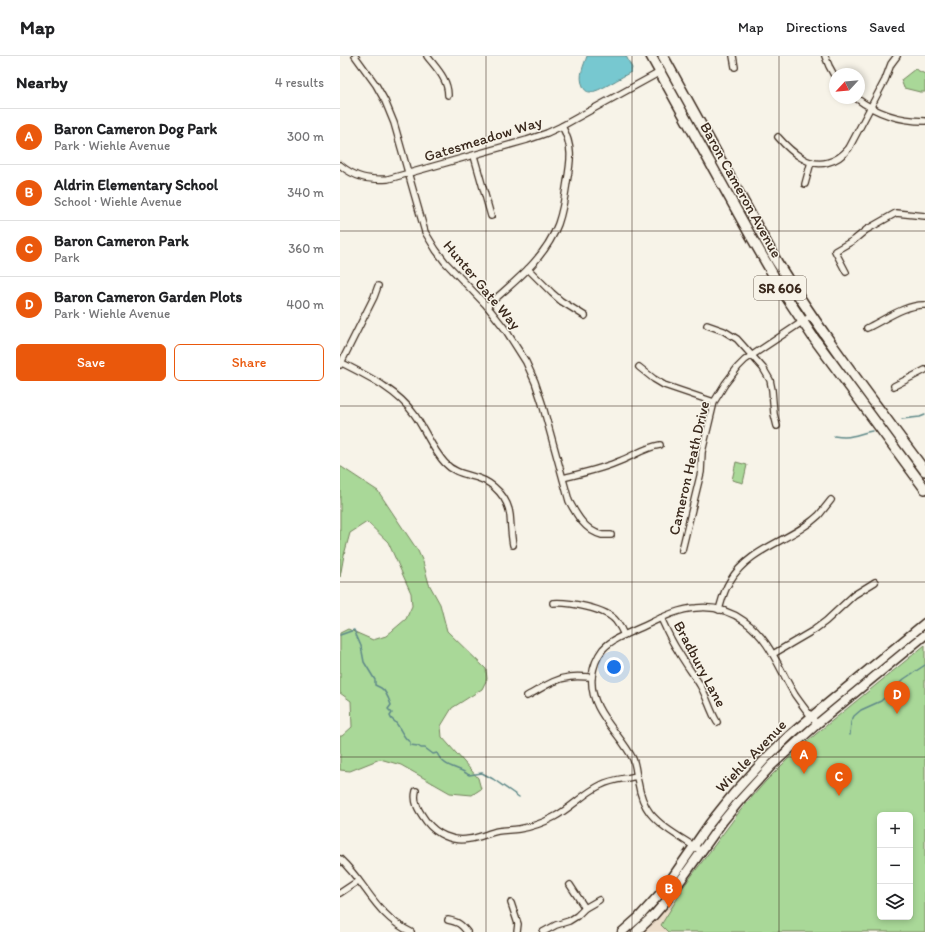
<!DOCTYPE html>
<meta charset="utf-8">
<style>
body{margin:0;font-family:Itim,sans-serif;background:#f2f2f2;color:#202124}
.controls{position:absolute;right:12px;bottom:12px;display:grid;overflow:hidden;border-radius:6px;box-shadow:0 2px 6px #0003}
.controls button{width:36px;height:36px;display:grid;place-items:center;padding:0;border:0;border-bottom:1px solid #e0e0e0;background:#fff;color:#202124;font:20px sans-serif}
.compass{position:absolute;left:489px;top:12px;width:36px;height:36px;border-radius:50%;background:#fff;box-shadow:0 2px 6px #0003;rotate:244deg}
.you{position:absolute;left:274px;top:611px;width:14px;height:14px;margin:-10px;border:3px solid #fff;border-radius:50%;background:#1a73e8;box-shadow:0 0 0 6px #1a73e833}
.badge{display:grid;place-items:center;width:26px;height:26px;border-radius:50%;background:#ea580c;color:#fff;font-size:13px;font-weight:700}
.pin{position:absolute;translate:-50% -33px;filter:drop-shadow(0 1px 2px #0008)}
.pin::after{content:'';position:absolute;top:21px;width:14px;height:12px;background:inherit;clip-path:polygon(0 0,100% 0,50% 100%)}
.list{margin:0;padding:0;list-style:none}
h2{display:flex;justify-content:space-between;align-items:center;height:52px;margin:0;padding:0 16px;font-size:17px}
h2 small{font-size:13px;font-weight:400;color:#757577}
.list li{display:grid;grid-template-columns:26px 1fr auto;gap:12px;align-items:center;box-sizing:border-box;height:56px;padding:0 16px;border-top:1px solid #e0e0e0}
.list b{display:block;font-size:15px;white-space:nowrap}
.list p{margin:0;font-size:13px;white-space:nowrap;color:#757577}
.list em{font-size:13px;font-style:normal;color:#757577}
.actions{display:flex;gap:8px;padding:12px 16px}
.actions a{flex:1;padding:9px 0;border:1px solid #ea580c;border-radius:6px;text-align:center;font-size:14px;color:#ea580c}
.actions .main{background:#ea580c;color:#fff}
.icon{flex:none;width:22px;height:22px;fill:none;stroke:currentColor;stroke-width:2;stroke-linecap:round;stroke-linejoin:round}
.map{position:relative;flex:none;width:585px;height:876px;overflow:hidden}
header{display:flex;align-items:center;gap:24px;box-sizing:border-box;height:56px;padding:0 20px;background:#fff;border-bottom:1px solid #e0e0e0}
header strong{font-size:19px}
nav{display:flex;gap:22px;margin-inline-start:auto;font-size:14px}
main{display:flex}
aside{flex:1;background:#fff}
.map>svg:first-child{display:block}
.built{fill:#ecddca}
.green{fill:#a9d898;stroke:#72815b;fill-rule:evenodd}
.water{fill:#77c8d0;stroke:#5f8989}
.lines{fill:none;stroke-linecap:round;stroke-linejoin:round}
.stream{stroke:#5f8989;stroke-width:1.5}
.minor-casing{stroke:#3b2a1e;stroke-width:8}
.secondary-casing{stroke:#3b2a1e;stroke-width:11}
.primary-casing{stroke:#3b2a1e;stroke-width:12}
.minor{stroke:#f7f3e8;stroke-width:5.5}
.secondary{stroke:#f7f3e8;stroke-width:8}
.primary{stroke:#f7f3e8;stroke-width:9}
.grid{fill:none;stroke:#3b2a1e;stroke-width:1;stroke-opacity:0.55}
.labels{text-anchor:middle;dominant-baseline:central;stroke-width:3;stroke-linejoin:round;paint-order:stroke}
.shield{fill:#f7f3e8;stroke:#73665b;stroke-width:1}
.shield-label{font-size:14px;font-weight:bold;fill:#3b2a1e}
.street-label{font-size:15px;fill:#3b2a1e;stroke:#f7f3e8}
</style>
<header>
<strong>Map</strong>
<nav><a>Map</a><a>Directions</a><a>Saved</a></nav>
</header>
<main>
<aside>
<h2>Nearby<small>4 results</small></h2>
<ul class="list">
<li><span class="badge">A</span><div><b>Baron Cameron Dog Park</b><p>Park · Wiehle Avenue</p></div><em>300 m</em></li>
<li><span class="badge">B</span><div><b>Aldrin Elementary School</b><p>School · Wiehle Avenue</p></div><em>340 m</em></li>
<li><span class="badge">C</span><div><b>Baron Cameron Park</b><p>Park</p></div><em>360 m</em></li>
<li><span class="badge">D</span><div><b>Baron Cameron Garden Plots</b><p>Park · Wiehle Avenue</p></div><em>400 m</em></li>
</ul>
<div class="actions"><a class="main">Save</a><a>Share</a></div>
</aside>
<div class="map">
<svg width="585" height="876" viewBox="0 0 585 876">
<rect width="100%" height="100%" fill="#f7f3e8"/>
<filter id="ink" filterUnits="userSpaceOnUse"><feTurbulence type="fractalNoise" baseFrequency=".025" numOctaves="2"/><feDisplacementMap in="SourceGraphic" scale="8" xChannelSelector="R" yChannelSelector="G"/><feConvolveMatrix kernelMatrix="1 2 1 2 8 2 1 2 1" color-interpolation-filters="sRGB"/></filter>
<g filter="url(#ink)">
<path class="built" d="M341 834H342L321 869 328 876H303L311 869Z"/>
<g class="green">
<path d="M575 13 585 18V36H580L564 32 561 24Z"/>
<path d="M396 406 407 409 403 427 392 424Z"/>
<path d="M0 410 38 435 78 495 83 506 89 528 100 548 107 575 146 613 147 623 142 633 112 652 101 670 102 681 138 722 141 733 132 739 110 737 61 709 40 703 10 715 0 714V680H2L12 671 11 645 0 637V577L8 573 33 584 46 580 66 563 72 550 71 537 48 486 27 466 10 477 4 499 0 521Z"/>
<path d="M585 589V876H328L321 869 342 835 341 834 400 755 425 726 447 704 476 678ZM540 759H570V861H540Z"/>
</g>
<path class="water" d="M247 0H286L292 12 291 16C283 20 257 37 250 36 246 36 244 33 243 30 238 20 244 9 247 0Z"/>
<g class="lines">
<g class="stream">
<path d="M562 363 580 361 585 359"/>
<path d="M494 380C500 381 506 382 512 380 519 379 524 376 532 375"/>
<path d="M0 579 14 574 21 590 24 606 35 624V629C37 630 39 631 41 632 46 635 49 643 51 649L48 653 52 657 50 660C51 664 54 664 56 667 61 673 63 682 70 686V689L78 690 81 692H85L93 698 97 697C102 708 110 710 120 714 123 715 126 717 129 719L142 717 153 723 179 741"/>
<path d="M510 679 511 666 514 660 521 654 541 645 564 623 585 609"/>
</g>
<defs>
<g id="minor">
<path d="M15 0 36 29 45 45 54 67 85 176 96 194 105 206 147 250 165 273 186 306 195 326 202 347 229 445C236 458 245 475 262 479 265 479 268 479 271 479"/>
<path d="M87 0C96 12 108 23 108 39"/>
<path d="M393 0 395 11"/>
<path d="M485 0 489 10 495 21"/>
<path d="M516 42C536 57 560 65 585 65"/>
<path d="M438 81C445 89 453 97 462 102 479 113 498 106 509 92L545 24 551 8 557 0"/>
<path d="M134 100 151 160"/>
<path d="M0 109C16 122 28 124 48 123L187 84 207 77 222 70 322 15"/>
<path d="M465 128 471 106"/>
<path d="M188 213 212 237 221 245 245 260"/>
<path d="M506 216 495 195 514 184 526 174 556 157 585 160"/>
<path d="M147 250C174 226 205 203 218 168 223 154 225 140 227 126 231 104 233 90 222 70"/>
<path d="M367 269 384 275 397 283 423 312 430 324 432 334 434 358 437 370"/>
<path d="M527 272C544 264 566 248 585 249"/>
<path d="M0 306C27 320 56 333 74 358 85 373 92 393 105 407 114 417 126 418 138 422 154 427 168 442 170 459 171 469 171 479 173 489"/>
<path d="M0 309 34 241 38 230"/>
<path d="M299 311 314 323 324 329 374 346"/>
<path d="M554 330 585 314"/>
<path d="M223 422C242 417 262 413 280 405 293 400 306 391 320 389"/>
<path d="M342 494 361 416 362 396 374 346 385 328 398 311 405 304 471 260"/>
<path d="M213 547C228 546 266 552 276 565 279 569 282 574 284 579"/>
<path d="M379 554C382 543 384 534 390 525 410 491 452 485 479 459 483 454 487 449 491 444"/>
<path d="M321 562C326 573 331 585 338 595 345 607 353 618 360 629 367 641 370 654 377 666"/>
<path d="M433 598 474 574 486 565 514 539 535 526"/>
<path d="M187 640C201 633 213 623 230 621 237 620 245 621 252 621"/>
<path d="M76 735C73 747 79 755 86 765 96 778 112 786 129 783 139 782 148 777 158 775 165 774 172 774 179 773 192 771 203 767 214 761 231 752 244 737 261 729 272 723 285 723 297 720"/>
<path d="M361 795C344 783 323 773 310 757 303 748 300 738 298 726 296 719 296 710 293 703 279 675 249 655 252 621 253 611 257 601 263 593 273 582 289 577 302 571 319 563 337 553 356 552 373 550 390 555 404 565 430 583 439 613 455 639 462 649 469 658 477 668"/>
<path d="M0 803C27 828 35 859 71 876"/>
<path d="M230 829 245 852"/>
<path d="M0 837 18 825"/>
<path d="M171 847 178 868 177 876"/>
<path d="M108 864C118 866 121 868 127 876"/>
<path d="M203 876 216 869 229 865 237 860 245 852 259 844"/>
</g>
<g id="secondary">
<path d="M282 876 299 861 318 840 327 829 370 767 394 737 429 699 449 680 471 661 585 567"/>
<path d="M296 876 314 859 326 845 383 765 401 743 431 710 477 668 585 579"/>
</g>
<g id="primary">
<path d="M311 0 408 175 443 236 473 281 585 433"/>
<path d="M323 0 437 206C482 279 534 346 585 415"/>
</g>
</defs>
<use href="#minor" class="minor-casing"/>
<use href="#secondary" class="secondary-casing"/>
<use href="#primary" class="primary-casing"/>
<use href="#minor" class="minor"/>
<use href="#secondary" class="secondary"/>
<use href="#primary" class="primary"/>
</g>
</g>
<path class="grid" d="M146 0V876M292 0V876M439 0V876M0 175H585M0 350H585M0 526H585M0 701H585"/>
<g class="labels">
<rect class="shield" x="414" y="220" width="52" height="24" rx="3"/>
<g class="shield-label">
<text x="440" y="232">SR 606</text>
</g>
<g class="street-label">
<text transform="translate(143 83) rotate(-17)">Gatesmeadow Way</text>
<text transform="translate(401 134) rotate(61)">Baron Cameron Avenue</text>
<text transform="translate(142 229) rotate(50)">Hunter Gate Way</text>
<text transform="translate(349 412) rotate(-77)">Cameron Heath Drive</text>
<text transform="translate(360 608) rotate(62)">Bradbury Lane</text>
<text transform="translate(411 700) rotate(-46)">Wiehle Avenue</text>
</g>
</g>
</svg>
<div class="controls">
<button>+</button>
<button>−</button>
<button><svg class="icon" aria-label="layers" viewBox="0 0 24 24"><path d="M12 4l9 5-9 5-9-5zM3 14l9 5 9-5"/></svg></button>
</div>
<svg class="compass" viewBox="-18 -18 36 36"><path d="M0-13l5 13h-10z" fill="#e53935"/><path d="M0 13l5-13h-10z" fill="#757577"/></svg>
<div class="you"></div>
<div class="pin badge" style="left:464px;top:718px">A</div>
<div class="pin badge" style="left:329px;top:852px">B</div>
<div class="pin badge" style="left:499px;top:740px">C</div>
<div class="pin badge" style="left:557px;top:658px">D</div>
</div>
</main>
